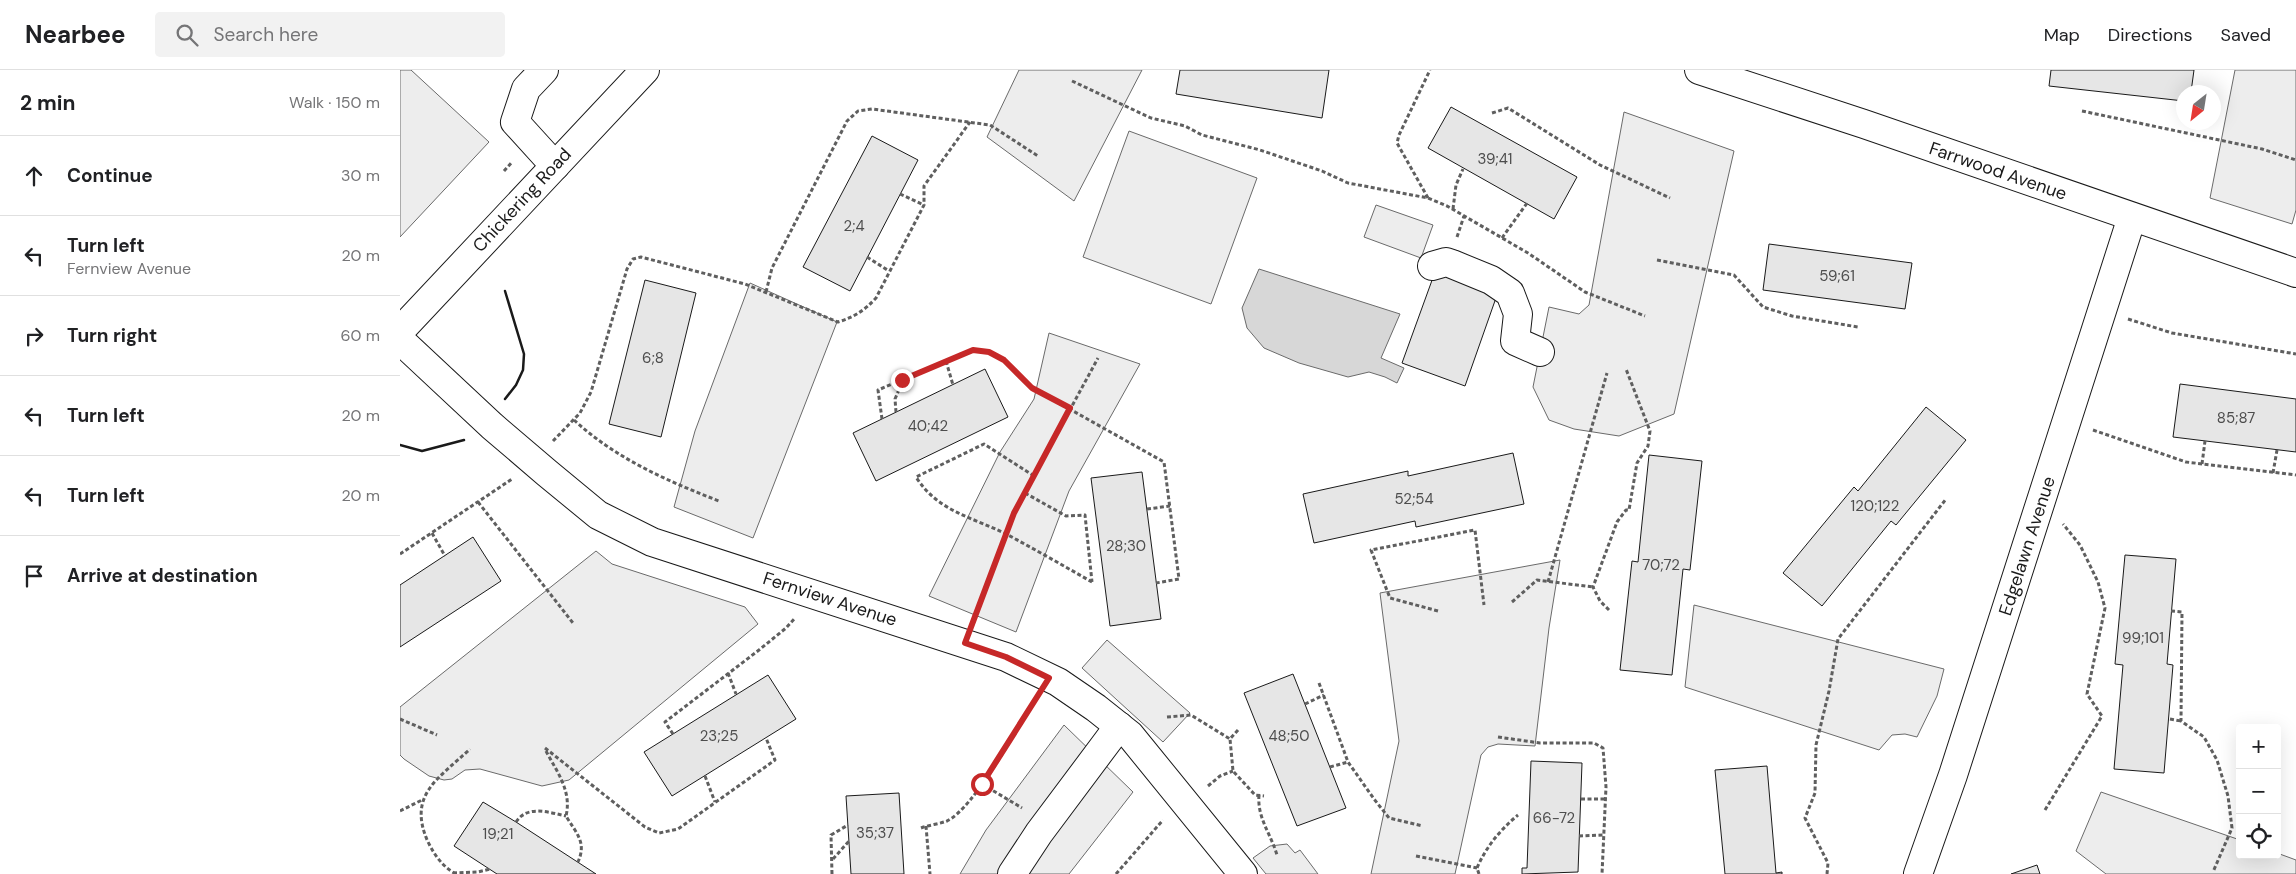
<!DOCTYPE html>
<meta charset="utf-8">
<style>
body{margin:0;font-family:"DM Sans",sans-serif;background:#f2f2f2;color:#202124}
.controls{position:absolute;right:15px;bottom:15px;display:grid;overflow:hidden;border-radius:5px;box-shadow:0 5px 20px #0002}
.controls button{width:45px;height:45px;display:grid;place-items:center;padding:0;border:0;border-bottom:1px solid #e0e0e0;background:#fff;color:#202124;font:25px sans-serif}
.compass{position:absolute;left:1776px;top:15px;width:45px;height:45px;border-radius:50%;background:#fff;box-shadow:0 5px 20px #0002;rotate:210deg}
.stop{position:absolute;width:15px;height:15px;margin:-11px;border:4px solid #c62828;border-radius:50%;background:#fff}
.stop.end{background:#c62828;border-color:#fff;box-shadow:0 1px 5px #0008}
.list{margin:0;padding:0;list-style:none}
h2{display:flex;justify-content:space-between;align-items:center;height:65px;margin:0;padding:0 20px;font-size:21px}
h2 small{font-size:16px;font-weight:400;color:#757577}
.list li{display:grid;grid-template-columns:32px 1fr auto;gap:15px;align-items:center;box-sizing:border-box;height:80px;padding:0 20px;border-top:1px solid #e0e0e0}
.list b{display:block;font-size:19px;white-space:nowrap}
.list p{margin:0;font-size:16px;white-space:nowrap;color:#757577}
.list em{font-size:16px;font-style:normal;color:#757577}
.icon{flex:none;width:28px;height:28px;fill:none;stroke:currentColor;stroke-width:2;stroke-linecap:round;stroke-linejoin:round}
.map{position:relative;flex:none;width:1896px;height:804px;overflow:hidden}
header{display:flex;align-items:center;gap:30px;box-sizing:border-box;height:70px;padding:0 25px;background:#fff;border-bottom:1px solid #e0e0e0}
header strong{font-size:24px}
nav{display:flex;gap:28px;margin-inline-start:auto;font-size:18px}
.search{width:350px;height:45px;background:#f2f2f2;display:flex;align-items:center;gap:12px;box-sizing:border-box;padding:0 18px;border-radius:5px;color:#757577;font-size:19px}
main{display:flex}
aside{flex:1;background:#fff}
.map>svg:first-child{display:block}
.built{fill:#ededed;stroke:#6a6a6a}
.water{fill:#d7d7d7;stroke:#6a6a6a}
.building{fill:#e6e6e6;stroke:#1a1a1a}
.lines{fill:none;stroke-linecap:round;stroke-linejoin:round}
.minor-casing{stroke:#1a1a1a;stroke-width:30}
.major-casing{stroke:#1a1a1a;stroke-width:30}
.path{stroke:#5f5f5f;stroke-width:3;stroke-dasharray:4 2.5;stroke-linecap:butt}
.minor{stroke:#fff;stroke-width:28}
.major{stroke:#fff;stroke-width:28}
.wall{stroke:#1a1a1a;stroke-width:2.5}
.route{stroke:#c62828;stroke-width:6}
.labels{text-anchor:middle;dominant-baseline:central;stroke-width:4;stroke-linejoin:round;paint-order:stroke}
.number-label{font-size:15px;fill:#4d4d4d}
.street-label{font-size:18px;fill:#1a1a1a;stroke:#fff}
</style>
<header>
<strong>Nearbee</strong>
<div class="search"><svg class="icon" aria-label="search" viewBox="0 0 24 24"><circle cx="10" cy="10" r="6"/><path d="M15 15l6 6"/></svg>Search here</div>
<nav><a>Map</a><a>Directions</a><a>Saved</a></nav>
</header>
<main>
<aside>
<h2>2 min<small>Walk · 150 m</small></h2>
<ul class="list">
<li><svg class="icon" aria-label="ahead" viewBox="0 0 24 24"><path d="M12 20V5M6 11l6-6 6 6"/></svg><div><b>Continue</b></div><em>30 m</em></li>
<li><svg class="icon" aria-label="left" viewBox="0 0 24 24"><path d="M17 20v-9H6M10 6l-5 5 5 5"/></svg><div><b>Turn left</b><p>Fernview Avenue</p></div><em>20 m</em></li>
<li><svg class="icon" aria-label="right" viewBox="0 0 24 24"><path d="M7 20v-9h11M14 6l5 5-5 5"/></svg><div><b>Turn right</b></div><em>60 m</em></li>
<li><svg class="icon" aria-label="left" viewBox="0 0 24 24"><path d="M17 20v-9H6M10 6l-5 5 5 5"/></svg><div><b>Turn left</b></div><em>20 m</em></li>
<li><svg class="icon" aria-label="left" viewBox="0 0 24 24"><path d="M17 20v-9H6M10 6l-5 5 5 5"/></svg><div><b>Turn left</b></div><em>20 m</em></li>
<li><svg class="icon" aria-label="arrive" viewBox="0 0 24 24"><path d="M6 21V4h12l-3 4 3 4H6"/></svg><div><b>Arrive at destination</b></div></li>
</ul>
</aside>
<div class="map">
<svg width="1896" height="804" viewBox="0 0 1896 804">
<rect width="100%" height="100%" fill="#fff"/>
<g class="built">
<path d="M0 0H11L89 72 0 167Z"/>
<path d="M619 0H742L674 131 587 67Z"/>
<path d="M1835 0H1896V140L1892 154 1810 128Z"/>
<path d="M1224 42 1334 81 1274 344 1219 366 1174 359 1149 350 1133 317 1149 237 1179 244 1189 235Z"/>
<path d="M729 61 857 108 811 234 683 187Z"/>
<path d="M976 135 1033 155 1021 188 964 167Z"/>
<path d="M350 213 437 252 353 468 274 437 295 361Z"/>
<path d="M649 263 740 294 669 421 616 562 529 526 600 382 634 329Z"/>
<path d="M196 481 212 494 345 537 358 554 169 710 142 716 80 699 65 700 52 709 44 710 29 706 4 689 0 685V637Z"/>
<path d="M1160 490 1149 558 1135 676 1098 674 1088 677 1081 685 1055 804H971L999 671 980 523Z"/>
<path d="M1294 535 1544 599 1537 626 1517 667 1505 664 1492 665 1479 680 1285 617Z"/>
<path d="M707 570 790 643 763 672 682 598Z"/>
<path d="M664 655 733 722 669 804H560L586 760Z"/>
<path d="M1701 722 1840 770V785H1877V783L1896 790V804H1706L1676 781Z"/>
<path d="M887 774 895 783 900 780 918 804H866L853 788 870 776Z"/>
</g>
<path class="water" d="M859 199 1000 244 981 288 1004 298 997 313 985 307 969 302 948 307 899 293 864 278 847 258 842 238Z"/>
<g class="building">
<path d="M780 0H929L922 48 776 24Z"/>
<path d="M1651 0H1794L1791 22H1784V31L1649 16Z"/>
<path d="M1051 37 1177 107 1154 149 1028 78Z"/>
<path d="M472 66 518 90 450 221 403 197Z"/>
<path d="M1369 174 1512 193 1505 239 1363 220Z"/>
<path d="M1035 202 1097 225 1065 316 1002 293Z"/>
<path d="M245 210 296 223 261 367 209 354Z"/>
<path d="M585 299 608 347 476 411 453 363Z"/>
<path d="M1780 314 1896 329V382L1773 367Z"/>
<path d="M1526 337 1566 370 1496 455 1491 451 1422 536 1383 503 1454 417 1458 421Z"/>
<path d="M1113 383 1124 434 1016 457 1015 451 914 473 903 424 1008 401V406Z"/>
<path d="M1249 385 1302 391 1290 500 1283 499 1272 605 1220 600 1232 491 1238 492Z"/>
<path d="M742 402 761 549 710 556 691 408Z"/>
<path d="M73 467 101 511 0 577V515Z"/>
<path d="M1725 485 1776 489 1767 594 1773 595 1764 703 1714 699 1723 595 1715 594Z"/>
<path d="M893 604 946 738 897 756 844 623Z"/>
<path d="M368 605 396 649 272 726 244 682Z"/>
<path d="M1131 691 1182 693 1178 802 1122 804V798H1127Z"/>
<path d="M1367 696 1376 803 1382 802V804H1325L1315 700Z"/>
<path d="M499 723 504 804H451L446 726Z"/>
<path d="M83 732 116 752 196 804H97L54 776Z"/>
<path d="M1637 795 1640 804H1611Z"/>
</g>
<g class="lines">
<defs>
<g id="minor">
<path d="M144 0 126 19 115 52 155 96"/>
<path d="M1299 0 1464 54 1896 203"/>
<path d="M1032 196 1046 192 1052 194 1091 210 1110 223 1118 244 1115 271 1140 282"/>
<path d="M0 270 92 356 147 403 198 445 252 472 606 587 658 612 696 638 730 665 843 804"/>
<path d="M612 804 639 763 719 656"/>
<path d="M1518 804 1553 705 1732 147"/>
</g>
<path id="major" d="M0 261 245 0"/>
</defs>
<use href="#minor" class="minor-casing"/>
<use href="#major" class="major-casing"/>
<g class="path">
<path d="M672 11 751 48 785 56 802 65 860 80 922 101 948 113 1028 128 1047 136 1128 183 1185 222 1245 246"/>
<path d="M1682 41 1862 79 1896 90"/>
<path d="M1092 43 1108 38 1200 95 1270 128"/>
<path d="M104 101 112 92"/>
<path d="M500 124 524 135"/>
<path d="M1028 128 997 73 999 65 1030 0"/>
<path d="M1053 139 1056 115 1063 99"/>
<path d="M1057 167 1064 146"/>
<path d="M1102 168 1127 133"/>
<path d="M467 187 489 201"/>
<path d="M1257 190 1334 205 1363 237 1392 246 1458 257"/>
<path d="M366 222 372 198 447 51 458 41 472 39 590 55 638 86"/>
<path d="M1728 249 1772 263 1896 284"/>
<path d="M546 291 553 315"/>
<path d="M496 342 495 329 503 310"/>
<path d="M482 349 478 320 573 280 589 282 604 290 632 318 764 392 779 509 756 513"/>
<path d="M174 350C215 388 267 411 319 431"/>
<path d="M1693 360 1786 392 1896 405"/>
<path d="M153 371 180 343 191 322 227 199 233 189 241 187 345 214 438 252C454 247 464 241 476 228L524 135V116L570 52"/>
<path d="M1802 394 1805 371"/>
<path d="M1873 403 1877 380"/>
<path d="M634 406 584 374 516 407C538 442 573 447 608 465 636 480 664 496 692 512"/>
<path d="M625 423 666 446 685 445 692 512"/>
<path d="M78 432 173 553"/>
<path d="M747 439 770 436"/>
<path d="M32 463 45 486"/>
<path d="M0 484 112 409"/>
<path d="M1148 512 1207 303"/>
<path d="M1112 532 1137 510 1193 517"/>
<path d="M1209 540 1200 531 1193 517 1217 452 1226 440H1229L1237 393 1248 376 1250 361 1226 299"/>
<path d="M1038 541 990 528 971 480 1075 460 1084 535"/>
<path d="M1771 541 1782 542 1781 651 1804 667 1817 690 1828 726 1832 758 1813 802"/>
<path d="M574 547 614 443 698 288"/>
<path d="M328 603 336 624"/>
<path d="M919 613 948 692 974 729 989 748 1023 756"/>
<path d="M905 634 924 625"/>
<path d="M767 647 791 645 830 669"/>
<path d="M0 649 37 665"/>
<path d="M1770 649 1781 651"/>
<path d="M838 660 830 669 833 701 855 725 864 726"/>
<path d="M273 664 265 652 359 580 386 558 395 548"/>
<path d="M1098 667 1140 673H1194L1203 678 1206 717 1202 804"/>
<path d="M145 678 245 757 259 763 278 759 375 690 366 668"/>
<path d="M146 681C157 702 172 721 166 746 176 763 187 772 178 792"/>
<path d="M930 697 948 692"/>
<path d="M305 706 315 732"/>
<path d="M582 714 622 738"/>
<path d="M808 716 820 706 833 701"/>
<path d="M859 725C857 748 871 764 877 785"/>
<path d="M1181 729H1205"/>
<path d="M1645 740 1702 646 1687 624 1705 538 1698 512 1680 475 1663 454"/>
<path d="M0 741 22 730"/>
<path d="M116 752C127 735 148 742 166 746"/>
<path d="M526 756 530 804"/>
<path d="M521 758C529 755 539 754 547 751 574 738 616 660 633 633"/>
<path d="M1179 766 1204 765"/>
<path d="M1016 786 1077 798"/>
<path d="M433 789 449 771"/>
<path d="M53 803 78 802 90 799"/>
<path d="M56 804C43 797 35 786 28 772 7 725 38 709 70 679"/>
<path d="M432 804 431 765 448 755"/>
<path d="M716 804 763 750"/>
<path d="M1079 804 1077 798C1086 777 1100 760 1118 745"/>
<path d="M1427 804 1428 793 1405 748 1415 723 1416 675 1429 621 1438 569 1546 429"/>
</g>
<use href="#minor" class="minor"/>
<use href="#major" class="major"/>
<g class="wall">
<path d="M105 329 116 315 123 300 124 284 105 221"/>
<path d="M0 375 22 381 64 370"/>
</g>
</g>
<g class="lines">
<path class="route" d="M502 310 573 280 589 282 604 290 632 318 670 338 614 443 565 573 606 587 649 608 582 714"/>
</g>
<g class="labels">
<g class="number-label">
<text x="1095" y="89">39;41</text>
<text x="454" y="156">2;4</text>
<text x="1437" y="206">59;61</text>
<text x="253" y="288">6;8</text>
<text x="1836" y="348">85;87</text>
<text x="528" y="356">40;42</text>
<text x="1014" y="429">52;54</text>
<text x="1475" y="436">120;122</text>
<text x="726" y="476">28;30</text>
<text x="1261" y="495">70;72</text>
<text x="1743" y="568">99;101</text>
<text x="319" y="666">23;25</text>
<text x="889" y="666">48;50</text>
<text x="1154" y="748">66-72</text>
<text x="475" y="763">35;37</text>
<text x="98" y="764">19;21</text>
</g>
<g class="street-label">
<text transform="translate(1598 101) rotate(19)">Farrwood Avenue</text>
<text transform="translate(122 130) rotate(-47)">Chickering Road</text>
<text transform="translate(1627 476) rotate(-72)">Edgelawn Avenue</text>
<text transform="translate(430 529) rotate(18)">Fernview Avenue</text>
</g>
</g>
</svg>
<div class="controls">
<button>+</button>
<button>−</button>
<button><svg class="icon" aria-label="locate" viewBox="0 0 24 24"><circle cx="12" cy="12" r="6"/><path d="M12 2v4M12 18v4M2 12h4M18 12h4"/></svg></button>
</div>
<svg class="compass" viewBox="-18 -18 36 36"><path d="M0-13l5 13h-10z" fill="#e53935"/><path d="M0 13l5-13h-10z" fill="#757577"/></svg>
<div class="stop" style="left:582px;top:714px"></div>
<div class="stop end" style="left:502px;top:310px"></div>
</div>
</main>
